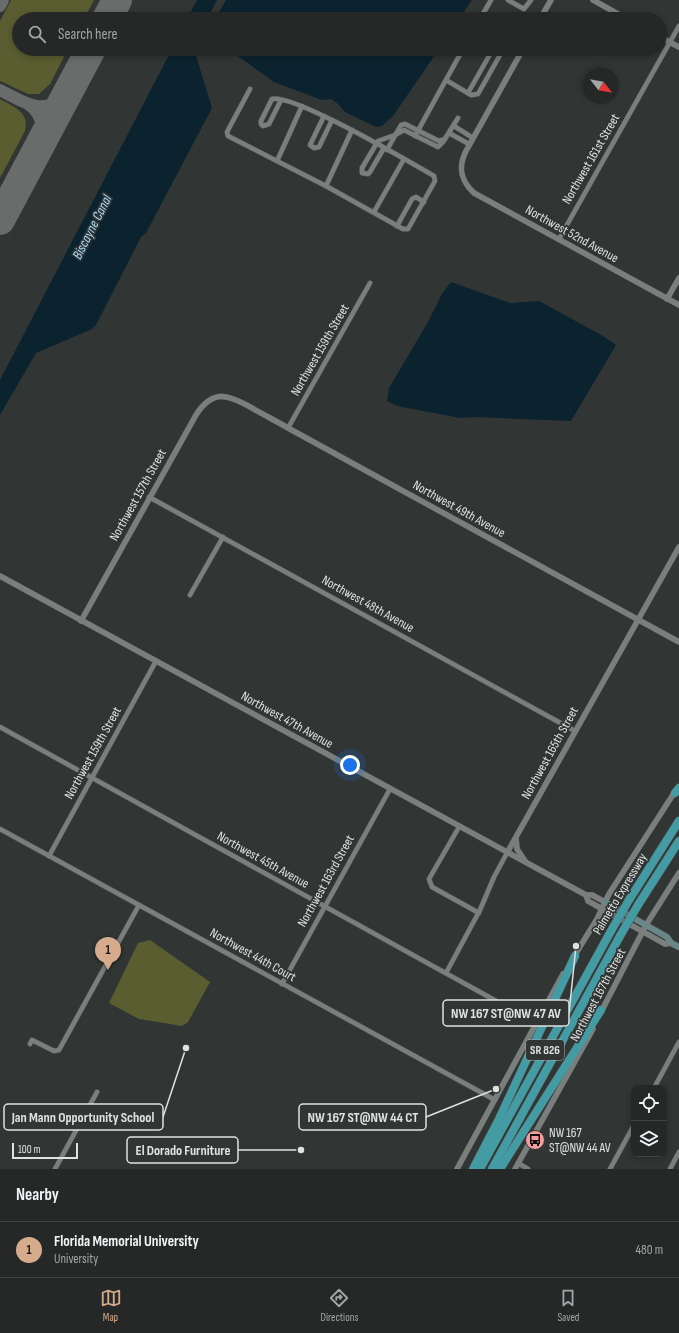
<!DOCTYPE html>
<style>
body{margin:0;font-family:"Sofia Sans Condensed",sans-serif;background:#2d302f;color:#f1f3f6}
.controls{position:absolute;right:12px;bottom:12px;display:grid;overflow:hidden;border-radius:8px;box-shadow:0 2px 6px #0003}
.controls button{width:36px;height:36px;display:grid;place-items:center;padding:0;border:0;border-bottom:1px solid #424444;background:#252827;color:#f1f3f6;font:20px sans-serif}
.compass{position:absolute;left:583px;top:68px;width:36px;height:36px;border-radius:50%;background:#252827;box-shadow:0 2px 6px #0003;rotate:121deg}
.scale{position:absolute;left:12px;bottom:10px;width:66px;box-sizing:border-box;padding-left:4px;border:2px solid #e0e2e1;border-top:0;font-size:11px;line-height:14px;white-space:nowrap;color:#e0e2e1;-webkit-text-stroke:3px #313534;paint-order:stroke}
.you{position:absolute;left:350px;top:765px;width:14px;height:14px;margin:-10px;border:3px solid #fff;border-radius:50%;background:#1a73e8;box-shadow:0 0 0 6px #1a73e833}
.badge{display:grid;place-items:center;width:26px;height:26px;border-radius:50%;background:#d6ab8b;color:#111;font-size:13px;font-weight:700}
.pin{position:absolute;translate:-50% -33px;filter:drop-shadow(0 1px 2px #0008)}
.pin::after{content:'';position:absolute;top:21px;width:14px;height:12px;background:inherit;clip-path:polygon(0 0,100% 0,50% 100%)}
.list{margin:0;padding:0;list-style:none}
h2{display:flex;justify-content:space-between;align-items:center;height:52px;margin:0;padding:0 16px;font-size:17px}
h2 small{font-size:13px;font-weight:400;color:#a3a6a7}
.list li{display:grid;grid-template-columns:26px 1fr auto;gap:12px;align-items:center;box-sizing:border-box;height:56px;padding:0 16px;border-top:1px solid #424444}
.list b{display:block;font-size:15px;white-space:nowrap}
.list p{margin:0;font-size:13px;white-space:nowrap;color:#a3a6a7}
.list em{font-size:13px;font-style:normal;color:#a3a6a7}
.icon{flex:none;width:22px;height:22px;fill:none;stroke:currentColor;stroke-width:2;stroke-linecap:round;stroke-linejoin:round}
.map{position:relative;flex:none;width:679px;height:1169px;overflow:hidden}
.search{position:absolute;background:#252827;box-shadow:0 2px 6px #0003;left:12px;right:12px;top:12px;height:44px;display:flex;align-items:center;gap:10px;box-sizing:border-box;padding:0 14px;border-radius:22px;color:#a3a6a7;font-size:15px}
.sheet{height:108px;background:#252827}
nav{display:flex;justify-content:space-around;align-items:center;box-sizing:border-box;height:56px;border-top:1px solid #424444;background:#252827;font-size:11px;color:#a3a6a7}
nav a{display:grid;justify-items:center;gap:2px}
nav .on{color:#d6ab8b}
.map>svg:first-child{display:block}
.green{fill:#595d30}
.water{fill:#0b232f}
.lines{fill:none;stroke-linecap:round;stroke-linejoin:round}
.taxiway{stroke:#696c6b;stroke-width:12}
.runway{stroke:#696c6b;stroke-width:30}
.minor-casing{stroke:#515452;stroke-width:5.5}
.tertiary-casing{stroke:#515452;stroke-width:6}
.secondary-casing{stroke:#515452;stroke-width:7}
.motorway-casing{stroke:#515452;stroke-width:9}
.minor{stroke:#7a7f7d;stroke-width:4.5}
.tertiary{stroke:#7a7f7d;stroke-width:5.5}
.secondary{stroke:#6a8788;stroke-width:6}
.motorway{stroke:#439ba3;stroke-width:8}
.motorway-bridge-casing{stroke:#515452;stroke-width:9;stroke-linecap:butt}
.motorway-bridge{stroke:#439ba3;stroke-width:8}
.labels{text-anchor:middle;dominant-baseline:central;stroke-width:3.5;stroke-linejoin:round;paint-order:stroke}
.shield{fill:#313534;stroke:#acaead;stroke-width:1}
.shield-label{font-size:12px;font-weight:bold;fill:#e0e2e1}
.street-label{font-size:13px;fill:#e0e2e1;stroke:#313534}
.poi-label{font-size:13px;fill:#e0e2e1;stroke:#313534;text-anchor:start}
.water-label{font-size:14px;font-style:italic;fill:#a5deff;stroke:#313534}
.leader{fill:none;stroke:#e0e2e1;stroke-width:1.5}
.callout-dot{fill:#e0e2e1;stroke:#313534;stroke-width:1.5}
.callout{fill:#313534;stroke:#e0e2e1;stroke-width:1.5}
.callout-label{font-size:14px;text-anchor:middle;font-weight:bold;fill:#e0e2e1}
</style>
<div class="map">
<svg width="679" height="1169" viewBox="0 0 679 1169">
<rect width="100%" height="100%" fill="#313534"/>
<g class="green">
<path d="M11 0H94L84 19H19V49H68L50 84 39 94H28L0 81V21Z"/>
<path d="M0 99C14 107 30 112 25 131L0 178Z"/>
<path d="M150 940 210 982 188 1022 182 1026 139 1019 109 1003 138 943Z"/>
</g>
<g class="water">
<path d="M197 0H217L207 19H187Z"/>
<path d="M226 0H472L459 19H215Z"/>
<path d="M172 49H194L212 108 146 233 141 237 96 325 92 329 36 353 0 415V380Z"/>
<path d="M228 49H439L393 116 382 126 376 127 345 112 337 103 331 99 322 100 274 82Z"/>
<path d="M451 282 510 303 539 301 603 336 616 345 571 421 475 417 460 418 397 406 387 401 389 388 428 322 442 294Z"/>
</g>
<g class="lines">
<g class="taxiway">
<path d="M0 6 3 0"/>
<path d="M0 90C24 102 40 116 65 97"/>
<path d="M28 104C41 113 43 125 43 140"/>
</g>
<g class="runway">
<path d="M107 19 117 0"/>
<path d="M0 220 91 49"/>
</g>
<defs>
<g id="minor">
<path d="M508 0 524 9 531 0"/>
<path d="M483 14 493 19"/>
<path d="M480 19 491 0"/>
<path d="M446 80 471 95 478 94 500 55 499 49"/>
<path d="M250 89 227 132 228 136 326 186 403 229H408L435 181 434 176C408 161 295 94 272 99L261 121V124L263 126 269 124 281 100"/>
<path d="M468 93 493 49"/>
<path d="M324 116 310 145 314 148 319 147 332 120"/>
<path d="M454 126 473 138"/>
<path d="M449 133 469 144"/>
<path d="M415 136 463 49"/>
<path d="M384 148 370 172 368 174 362 173V168L378 141 395 135 404 130 438 147 443 142 458 118"/>
<path d="M387 150 401 125 405 124 439 141 445 139"/>
<path d="M277 161 302 106"/>
<path d="M326 186 352 130"/>
<path d="M374 212 404 159"/>
<path d="M397 226 412 199 416 197 424 202"/>
<path d="M559 239 679 26"/>
<path d="M288 428 370 283"/>
<path d="M149 497 575 731"/>
<path d="M190 595 223 537"/>
<path d="M0 727 536 1023"/>
<path d="M459 827 429 879 432 887 479 913"/>
<path d="M0 829 495 1100"/>
<path d="M49 856 156 661"/>
<path d="M446 973 480 910 494 877 507 853"/>
<path d="M282 984 390 789"/>
<path d="M30 1044 32 1040 54 1051 59 1050 139 905"/>
<path d="M654 1088 679 1042"/>
<path d="M518 1163 528 1169"/>
<path d="M55 1169 97 1092"/>
<path d="M610 1169 634 1125"/>
<path d="M670 1169 679 1152"/>
</g>
<g id="tertiary">
<path d="M593 0 627 19"/>
<path d="M540 19 551 0"/>
<path d="M660 37 679 47"/>
<path d="M523 49 466 151C458 167 460 180 474 193L679 305"/>
<path d="M667 299 679 278"/>
<path d="M0 576 586 895H592L605 902"/>
<path d="M81 621 196 415C213 388 229 395 252 408 264 415 276 421 288 428L679 642"/>
<path d="M516 838 517 849 525 861"/>
<path d="M507 853 679 547"/>
<path d="M586 895 588 901 665 944 671 943"/>
<path d="M573 958 597 919 609 894 676 790"/>
<path d="M601 1012 646 925 679 873"/>
<path d="M457 1169 563 974"/>
<path d="M515 1169 593 1029"/>
</g>
<path id="secondary" d="M605 902 667 937 671 943 679 947"/>
<g id="motorway">
<path d="M675 793 679 788"/>
<path d="M629 900 679 821"/>
<path d="M638 905 679 841"/>
<path d="M473 1169 499 1119 575 956"/>
<path d="M480 1169 611 931"/>
<path d="M492 1169 620 936"/>
<path d="M500 1169 601 1010"/>
</g>
</defs>
<use href="#minor" class="minor-casing"/>
<use href="#tertiary" class="tertiary-casing"/>
<use href="#secondary" class="secondary-casing"/>
<use href="#motorway" class="motorway-casing"/>
<use href="#minor" class="minor"/>
<use href="#tertiary" class="tertiary"/>
<use href="#secondary" class="secondary"/>
<use href="#motorway" class="motorway"/>
<defs>
<g id="motorway-bridge">
<path d="M611 931 629 900"/>
<path d="M620 936 638 905"/>
</g>
</defs>
<use href="#motorway-bridge" class="motorway-bridge-casing"/>
<use href="#motorway-bridge" class="motorway-bridge"/>
</g>
<defs>
<symbol id="bus-disc" viewBox="-11 -11 22 22"><circle r="9.5" fill="#f59b99" stroke="#313534"/><path d="M-5-6H5V4H4V6H2V4H-2V6H-4V4H-5ZM-3.5-4V0h7V-4ZM-3.5 1.2v1.5H-2V1.2ZM2 1.2v1.5H3.5V1.2Z" fill="#111"/></symbol>
</defs>
<g fill-rule="evenodd">
<use href="#bus-disc" x="524" y="1129" width="22" height="22"/>
</g>
<g class="labels">
<rect class="shield" x="526" y="1040" width="38" height="20" rx="3"/>
<g class="shield-label">
<text x="545" y="1050">SR 826</text>
</g>
<g class="street-label">
<text transform="translate(591 159) rotate(-60)">Northwest 161st Street</text>
<text transform="translate(572 234) rotate(29)">Northwest 52nd Avenue</text>
<text transform="translate(320 350) rotate(-60)">Northwest 159th Street</text>
<text transform="translate(138 495) rotate(-61)">Northwest 157th Street</text>
<text transform="translate(459 509) rotate(29)">Northwest 49th Avenue</text>
<text transform="translate(368 604) rotate(29)">Northwest 48th Avenue</text>
<text transform="translate(287 720) rotate(29)">Northwest 47th Avenue</text>
<text transform="translate(93 753) rotate(-61)">Northwest 159th Street</text>
<text transform="translate(550 753) rotate(-61)">Northwest 165th Street</text>
<text transform="translate(263 860) rotate(29)">Northwest 45th Avenue</text>
<text transform="translate(326 881) rotate(-61)">Northwest 163rd Street</text>
<text transform="translate(620 894) rotate(-59)">Palmetto Expressway</text>
<text transform="translate(253 955) rotate(29)">Northwest 44th Court</text>
<text transform="translate(598 995) rotate(-62)">Northwest 167th Street</text>
</g>
<g class="poi-label">
<text x="549" y="1133">NW 167<tspan x="549" dy="15">ST@NW 44 AV</tspan></text>
</g>
<g class="water-label">
<text transform="translate(92 227) rotate(-63)">Biscayne Canal</text>
</g>
</g>
<path class="leader" d="M576 946L569 1013M496 1089L426 1117M186 1048L163 1117M301 1150L238 1150"/>
<g class="callout-dot">
<circle cx="576" cy="946" r="4"/>
<circle cx="496" cy="1089" r="4"/>
<circle cx="186" cy="1048" r="4"/>
<circle cx="301" cy="1150" r="4"/>
</g>
<g class="callout">
<rect x="443" y="1000" width="126" height="26" rx="4"/>
<rect x="299" y="1104" width="127" height="26" rx="4"/>
<rect x="4" y="1104" width="159" height="26" rx="4"/>
<rect x="127" y="1137" width="111" height="26" rx="4"/>
</g>
<g class="callout-label">
<text x="506" y="1018">NW 167 ST@NW 47 AV</text>
<text x="363" y="1122">NW 167 ST@NW 44 CT</text>
<text x="83" y="1122">Jan Mann Opportunity School</text>
<text x="183" y="1155">El Dorado Furniture</text>
</g>
</svg>
<div class="controls">
<button><svg class="icon" aria-label="locate" viewBox="0 0 24 24"><circle cx="12" cy="12" r="6"/><path d="M12 2v4M12 18v4M2 12h4M18 12h4"/></svg></button>
<button><svg class="icon" aria-label="layers" viewBox="0 0 24 24"><path d="M12 4l9 5-9 5-9-5zM3 14l9 5 9-5"/></svg></button>
</div>
<svg class="compass" viewBox="-18 -18 36 36"><path d="M0-13l5 13h-10z" fill="#e53935"/><path d="M0 13l5-13h-10z" fill="#a3a6a7"/></svg>
<div class="scale">100 m</div>
<div class="you"></div>
<div class="pin badge" style="left:108px;top:970px">1</div>
<div class="search"><svg class="icon" aria-label="search" viewBox="0 0 24 24"><circle cx="10" cy="10" r="6"/><path d="M15 15l6 6"/></svg>Search here</div>
</div>
<section class="sheet">
<h2>Nearby<small></small></h2>
<ul class="list">
<li><span class="badge">1</span><div><b>Florida Memorial University</b><p>University</p></div><em>480 m</em></li>
</ul>
</section>
<nav>
<a class="on"><svg class="icon" aria-label="map" viewBox="0 0 24 24"><path d="M3 6l6-2 6 2 6-2v14l-6 2-6-2-6 2zM9 4v14M15 6v14"/></svg>Map</a>
<a><svg class="icon" aria-label="directions" viewBox="0 0 24 24"><path d="M12 3l9 9-9 9-9-9zM9 14v-3h6M13 9l2 2-2 2"/></svg>Directions</a>
<a><svg class="icon" aria-label="saved" viewBox="0 0 24 24"><path d="M7 4h10v16l-5-4-5 4z"/></svg>Saved</a>
</nav>
